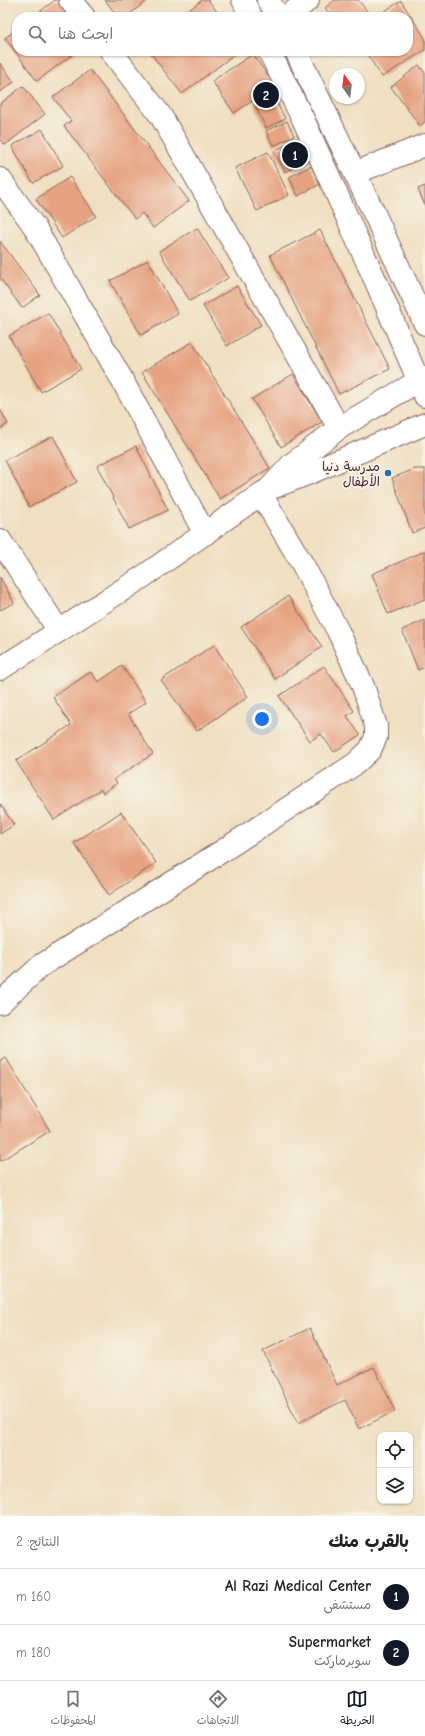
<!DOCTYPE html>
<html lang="ar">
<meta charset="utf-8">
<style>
body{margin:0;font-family:"Comic Neue","Playpen Sans Arabic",sans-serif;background:#f2f2f2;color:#222;direction:rtl}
.controls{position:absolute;right:12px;bottom:12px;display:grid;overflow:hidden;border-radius:8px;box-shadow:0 1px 3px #0004}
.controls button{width:36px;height:36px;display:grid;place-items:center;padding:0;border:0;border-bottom:1px solid #e0e0e0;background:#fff;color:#222;font:20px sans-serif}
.compass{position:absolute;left:329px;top:68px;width:36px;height:36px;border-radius:50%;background:#fff;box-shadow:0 1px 3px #0004;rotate:346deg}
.you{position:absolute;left:262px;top:719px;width:14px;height:14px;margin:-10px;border:3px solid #fff;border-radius:50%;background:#1a73e8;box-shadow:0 0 0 6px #1a73e833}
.badge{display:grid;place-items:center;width:26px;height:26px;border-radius:50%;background:#111827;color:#fff;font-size:13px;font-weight:700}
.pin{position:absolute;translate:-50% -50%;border:2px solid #fff;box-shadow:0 1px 4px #0006}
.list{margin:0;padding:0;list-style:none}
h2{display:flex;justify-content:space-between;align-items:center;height:52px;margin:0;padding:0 16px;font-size:17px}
h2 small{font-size:13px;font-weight:400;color:#767676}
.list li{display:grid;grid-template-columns:26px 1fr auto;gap:12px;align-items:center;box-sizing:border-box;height:56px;padding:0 16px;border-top:1px solid #e0e0e0}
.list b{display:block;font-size:15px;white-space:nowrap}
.list p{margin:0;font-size:13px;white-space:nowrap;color:#767676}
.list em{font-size:13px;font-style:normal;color:#767676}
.icon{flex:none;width:22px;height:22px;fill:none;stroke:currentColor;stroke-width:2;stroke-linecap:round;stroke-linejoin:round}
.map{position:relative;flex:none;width:425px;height:1516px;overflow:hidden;direction:ltr}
.search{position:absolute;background:#fff;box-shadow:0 1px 3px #0004;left:12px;right:12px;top:12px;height:44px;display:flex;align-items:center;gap:10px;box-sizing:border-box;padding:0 14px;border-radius:16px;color:#767676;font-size:15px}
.sheet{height:164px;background:#fff}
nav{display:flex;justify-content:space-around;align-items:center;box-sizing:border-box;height:56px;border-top:1px solid #e0e0e0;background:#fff;font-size:11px;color:#767676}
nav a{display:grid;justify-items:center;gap:2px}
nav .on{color:#111827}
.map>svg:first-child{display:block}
.building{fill:#e6a381}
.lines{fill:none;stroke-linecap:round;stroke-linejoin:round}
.minor-casing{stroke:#84625f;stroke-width:24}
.minor{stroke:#fff;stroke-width:22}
.poi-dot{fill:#1f6fb2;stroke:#f7f3e8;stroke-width:1.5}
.labels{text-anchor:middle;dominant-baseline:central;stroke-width:3.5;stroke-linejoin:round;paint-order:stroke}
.poi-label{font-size:13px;fill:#4a1f2b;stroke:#f7f3e8;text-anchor:end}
</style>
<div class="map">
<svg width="425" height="1516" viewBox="0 0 425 1516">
<rect width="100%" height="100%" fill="#f7f3e8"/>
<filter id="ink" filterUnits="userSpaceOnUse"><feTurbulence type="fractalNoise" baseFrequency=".025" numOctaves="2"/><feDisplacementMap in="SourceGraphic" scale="8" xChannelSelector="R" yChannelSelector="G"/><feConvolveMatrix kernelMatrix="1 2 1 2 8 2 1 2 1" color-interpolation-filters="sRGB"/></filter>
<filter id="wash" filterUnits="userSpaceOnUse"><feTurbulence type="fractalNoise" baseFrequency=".012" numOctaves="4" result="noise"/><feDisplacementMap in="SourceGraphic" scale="16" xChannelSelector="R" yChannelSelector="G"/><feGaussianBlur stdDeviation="0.9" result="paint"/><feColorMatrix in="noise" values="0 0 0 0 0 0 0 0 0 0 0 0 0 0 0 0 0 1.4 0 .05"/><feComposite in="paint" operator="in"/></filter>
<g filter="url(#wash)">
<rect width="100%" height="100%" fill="#f0dfc0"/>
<g id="blocks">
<g class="building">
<path d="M55 0H62L75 17H33Z"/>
<path d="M105 0H148L126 17H118Z"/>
<path d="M202 0H208L221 17H180Z"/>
<path d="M335 0H358L371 16 333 17 325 8Z"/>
<path d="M401 1 425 38V50L382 77 365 51H408V17H375Z"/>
<path d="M17 29V51H77L37 81 5 38Z"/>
<path d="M149 51H239L182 94Z"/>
<path d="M253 54 275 86 234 113 212 81Z"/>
<path d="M0 63 14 82 0 92Z"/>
<path d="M419 65 425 73V122L420 126 391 87Z"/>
<path d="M90 70 189 201 153 228 142 213 135 219 64 126 71 121 53 97Z"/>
<path d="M23 86 45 114 5 145 0 140V104Z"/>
<path d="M273 95 285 119 266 128 254 104Z"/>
<path d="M287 121 294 136 273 146 266 131Z"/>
<path d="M42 129 63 166 33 183 12 146Z"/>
<path d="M298 139 309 160 285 172 274 151Z"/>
<path d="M268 152 289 195 257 211 235 168Z"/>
<path d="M311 166 320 184 298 196 289 177Z"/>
<path d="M70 177 96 216 62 238 36 199Z"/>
<path d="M425 186V206L418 189Z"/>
<path d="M197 228 228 278 190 301 159 251Z"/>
<path d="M320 230 390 369 339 394 270 255Z"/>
<path d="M0 241 40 295 22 308 0 278Z"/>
<path d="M148 260 178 314 141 335 110 281Z"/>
<path d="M237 286 261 325 227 346 203 306Z"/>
<path d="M48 313 81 369 41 392 9 336Z"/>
<path d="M192 342 270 468 220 499 142 372Z"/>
<path d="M293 374 322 422 281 447 252 399Z"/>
<path d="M0 409 8 424 0 429Z"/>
<path d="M53 436 77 482 29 507 5 460Z"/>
<path d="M136 446 168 510 129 529 97 466Z"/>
<path d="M415 469H425V528L412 533 392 478Z"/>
<path d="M425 551V599L388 614 372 574Z"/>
<path d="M0 577 14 603 0 610Z"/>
<path d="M288 596 322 647 275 679 241 627Z"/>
<path d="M425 620V667L418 670 402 630Z"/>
<path d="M214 645 248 697 197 731 161 680Z"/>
<path d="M122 666 146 702 128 714 153 754 114 779 117 783 103 793 101 789 54 820 16 761 71 725 53 697 91 672 98 682Z"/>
<path d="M324 666 354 711 347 716 360 735 334 752 321 734 310 741 279 696Z"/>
<path d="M0 804 14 825 0 834Z"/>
<path d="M121 812 156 863 109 895 74 843Z"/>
<path d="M6 1058 50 1131 0 1161V1062Z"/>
<path d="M310 1328 337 1385 374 1367 395 1411 359 1429 345 1400 298 1423 263 1351Z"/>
</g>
</g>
</g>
<g filter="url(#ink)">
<use href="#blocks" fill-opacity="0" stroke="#84625f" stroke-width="1"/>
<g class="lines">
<defs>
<g id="minor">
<path d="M70 0 84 17"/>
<path d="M243 0 251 17"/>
<path d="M268 0 279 17"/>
<path d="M287 17 308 0"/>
<path d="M111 51 161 116 339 428"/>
<path d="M269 51 303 119 377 284 425 396"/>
<path d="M296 51 373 211 425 324"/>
<path d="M355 173 425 145"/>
<path d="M0 179 34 226 121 378 205 534"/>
<path d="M274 487 317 470 425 424"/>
<path d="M0 540 59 631"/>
<path d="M0 669 144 576 261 494 269 489 292 464 339 428 425 377"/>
<path d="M0 1003 42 965 227 848 355 764 370 750 376 737V726L363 686 338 631 303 565 261 494"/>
</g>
</defs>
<use href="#minor" class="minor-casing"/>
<use href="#minor" class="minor"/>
</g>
</g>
<circle class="poi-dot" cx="388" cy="473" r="4"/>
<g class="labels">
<g class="poi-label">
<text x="380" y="466">مدرسة دنيا<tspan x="380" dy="15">الأطفال</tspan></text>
</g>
</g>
</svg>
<div class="controls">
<button><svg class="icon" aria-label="locate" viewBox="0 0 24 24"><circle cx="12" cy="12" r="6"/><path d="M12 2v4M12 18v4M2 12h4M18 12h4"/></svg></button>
<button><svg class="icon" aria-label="layers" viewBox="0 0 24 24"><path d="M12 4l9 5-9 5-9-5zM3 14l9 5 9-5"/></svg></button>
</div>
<svg class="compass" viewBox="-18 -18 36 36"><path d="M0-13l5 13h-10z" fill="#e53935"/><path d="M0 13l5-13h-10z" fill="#767676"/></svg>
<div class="you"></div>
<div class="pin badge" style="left:295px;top:155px">1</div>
<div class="pin badge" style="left:266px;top:95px">2</div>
<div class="search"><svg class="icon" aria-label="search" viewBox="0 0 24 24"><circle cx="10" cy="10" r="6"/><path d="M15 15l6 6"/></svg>ابحث هنا</div>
</div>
<section class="sheet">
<h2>بالقرب منك<small>النتائج: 2</small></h2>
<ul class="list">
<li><span class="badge">1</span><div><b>Al Razi Medical Center</b><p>مستشفى</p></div><em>160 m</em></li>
<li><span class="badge">2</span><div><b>Supermarket</b><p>سوبرماركت</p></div><em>180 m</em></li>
</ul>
</section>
<nav>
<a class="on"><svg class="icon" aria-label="map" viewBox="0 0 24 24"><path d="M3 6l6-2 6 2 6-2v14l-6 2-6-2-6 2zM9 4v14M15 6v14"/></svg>الخريطة</a>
<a><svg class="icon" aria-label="directions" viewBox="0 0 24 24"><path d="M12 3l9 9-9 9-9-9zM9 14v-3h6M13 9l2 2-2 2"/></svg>الاتجاهات</a>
<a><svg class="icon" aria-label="saved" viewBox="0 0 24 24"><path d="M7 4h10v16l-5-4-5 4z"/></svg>المحفوظات</a>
</nav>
